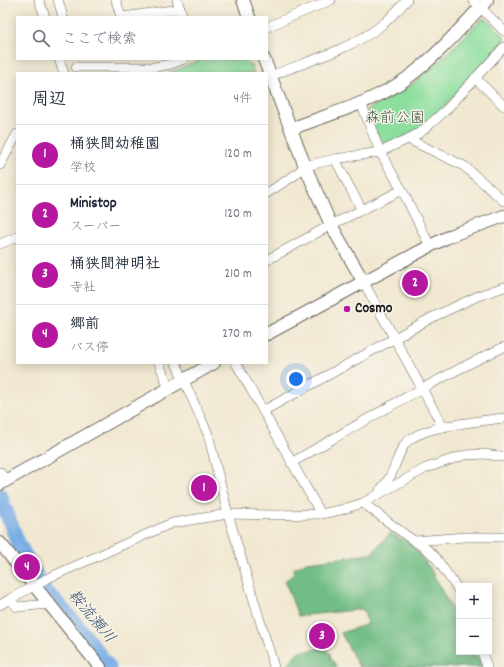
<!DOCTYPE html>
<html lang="ja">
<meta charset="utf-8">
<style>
body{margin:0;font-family:Dekko,"Klee One",sans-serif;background:#f6f6f7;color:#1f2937}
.controls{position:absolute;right:12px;bottom:12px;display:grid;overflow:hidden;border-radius:0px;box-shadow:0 2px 10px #0003}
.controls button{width:36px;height:36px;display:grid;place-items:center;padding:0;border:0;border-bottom:1px solid #e0e1e3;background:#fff;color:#1f2937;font:20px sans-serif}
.you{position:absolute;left:296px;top:379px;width:14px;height:14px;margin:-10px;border:3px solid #fff;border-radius:50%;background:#1a73e8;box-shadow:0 0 0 6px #1a73e833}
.badge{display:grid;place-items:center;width:26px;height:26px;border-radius:50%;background:#b5179e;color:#fff;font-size:13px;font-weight:700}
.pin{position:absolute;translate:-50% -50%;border:2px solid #fff;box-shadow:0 1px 4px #0006}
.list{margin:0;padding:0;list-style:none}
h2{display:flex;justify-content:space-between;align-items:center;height:52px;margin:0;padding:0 16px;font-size:17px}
h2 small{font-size:13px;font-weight:400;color:#747a83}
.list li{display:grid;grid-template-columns:26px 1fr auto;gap:12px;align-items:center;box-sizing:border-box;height:60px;padding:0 16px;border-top:1px solid #e0e1e3}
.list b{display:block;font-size:15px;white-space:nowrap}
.list p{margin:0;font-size:13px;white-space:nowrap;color:#747a83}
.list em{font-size:13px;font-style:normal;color:#747a83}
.icon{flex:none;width:22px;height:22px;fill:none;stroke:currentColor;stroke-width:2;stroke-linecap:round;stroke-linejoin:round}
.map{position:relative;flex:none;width:504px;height:667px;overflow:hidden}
.search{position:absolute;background:#fff;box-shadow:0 2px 10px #0003;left:16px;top:16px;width:252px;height:44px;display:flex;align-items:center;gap:10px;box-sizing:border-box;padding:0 14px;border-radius:0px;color:#747a83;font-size:15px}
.panel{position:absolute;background:#fff;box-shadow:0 2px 10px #0003;left:16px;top:72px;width:252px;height:292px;border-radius:0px}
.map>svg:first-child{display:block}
.green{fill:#8cde9e;stroke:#547d5d}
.forest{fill:#71bd85;stroke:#466c50}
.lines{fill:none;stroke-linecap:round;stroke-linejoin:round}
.river{stroke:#79ade6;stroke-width:15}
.minor-casing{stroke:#67635b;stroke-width:10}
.tertiary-casing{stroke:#67635b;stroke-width:14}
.minor{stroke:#fff;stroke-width:9}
.tertiary{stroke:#fff;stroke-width:12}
.poi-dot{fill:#b5179e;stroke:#f7f3e8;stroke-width:1.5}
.labels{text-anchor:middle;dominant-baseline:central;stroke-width:3;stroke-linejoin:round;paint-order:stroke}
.park-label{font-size:15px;fill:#3e5643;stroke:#f7f3e8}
.poi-label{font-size:15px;font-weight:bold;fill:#1c1c1c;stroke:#f7f3e8;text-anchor:start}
.water-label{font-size:16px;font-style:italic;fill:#41566d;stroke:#f7f3e8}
</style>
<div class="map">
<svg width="504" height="667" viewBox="0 0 504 667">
<rect width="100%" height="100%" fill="#f7f3e8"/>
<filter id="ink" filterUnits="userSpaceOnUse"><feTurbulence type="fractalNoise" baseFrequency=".025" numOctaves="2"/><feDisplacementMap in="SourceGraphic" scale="8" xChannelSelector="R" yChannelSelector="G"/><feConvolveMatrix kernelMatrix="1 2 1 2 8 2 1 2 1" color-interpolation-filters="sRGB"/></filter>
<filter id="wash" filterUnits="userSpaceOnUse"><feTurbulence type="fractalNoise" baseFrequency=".012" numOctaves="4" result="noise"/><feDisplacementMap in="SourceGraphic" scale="16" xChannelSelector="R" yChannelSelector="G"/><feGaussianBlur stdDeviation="0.9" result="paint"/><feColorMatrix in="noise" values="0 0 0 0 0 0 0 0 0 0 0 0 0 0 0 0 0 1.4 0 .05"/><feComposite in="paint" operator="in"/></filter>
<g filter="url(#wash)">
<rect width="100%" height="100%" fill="#f1e8d1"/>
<g class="green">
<path d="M482 19H486L504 36V43L438 112 418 129 387 146 383 145 367 112 368 109C383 101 398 95 411 85 437 65 459 42 482 19Z"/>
<path d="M203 59H245L248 65 250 64 254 73H168Z"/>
</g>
<g class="forest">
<path d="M390 533 411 544 430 568 459 623V652H474L484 667H359L341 633 368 624 363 609 298 616 285 581 294 574 293 569 307 562 371 554Z"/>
<path d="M318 649H324L330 653 331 659 337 667H290L289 663 298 652Z"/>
</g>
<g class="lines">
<g class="river">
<path d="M0 495 18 543 37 577"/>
<path d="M45 590 76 624 109 667"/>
</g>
</g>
</g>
<g filter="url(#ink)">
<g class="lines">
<defs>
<g id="minor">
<path d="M39 0 45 17"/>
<path d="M58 0 63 17"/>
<path d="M116 0 121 17"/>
<path d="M177 0 183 17"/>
<path d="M473 0 504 31"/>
<path d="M123 17 180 9"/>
<path d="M267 27 331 0"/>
<path d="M59 59 64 73"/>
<path d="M76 67H155L171 64 184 59"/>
<path d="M271 76C305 62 348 50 378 28 389 20 398 10 407 0"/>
<path d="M475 78 504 106"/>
<path d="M361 103 380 152 402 190 430 246"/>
<path d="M408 139 464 166 504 201"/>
<path d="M335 159 348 184 362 210"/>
<path d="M0 165 17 134"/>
<path d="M267 193 295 175 305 166 335 159 380 152 408 139 421 132 446 110 504 47"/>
<path d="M0 244 17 237"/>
<path d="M267 260 331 225 402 190"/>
<path d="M363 281 443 427"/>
<path d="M159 363 169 389"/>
<path d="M176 363 208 434 228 514 274 667"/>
<path d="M236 363 321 514"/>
<path d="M263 411 433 317 478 296 504 287"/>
<path d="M291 463C361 423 431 381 504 347"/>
<path d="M0 472 6 481"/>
<path d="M380 490C394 478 395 458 405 444 418 426 481 421 504 418"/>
<path d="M363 503 407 536 429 551 436 558 459 591"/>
<path d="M415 541 465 537H504"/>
<path d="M10 599 46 579 172 523 228 514 276 515 321 514 340 510 363 503 426 468 465 455 485 454 504 457"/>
<path d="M0 605 10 599 17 607 49 604"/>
<path d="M482 652 487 667"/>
</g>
<g id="tertiary">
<path d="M243 0 249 17"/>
<path d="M264 59 305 166 331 225 363 281"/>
<path d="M291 129C329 114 372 103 406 79 437 56 461 28 487 0"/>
<path d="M267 334 430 246 452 235 504 216"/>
<path d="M0 484 214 363"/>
<path d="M0 543 100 667"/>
</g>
</defs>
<use href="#minor" class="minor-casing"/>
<use href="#tertiary" class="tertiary-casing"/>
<use href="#minor" class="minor"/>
<use href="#tertiary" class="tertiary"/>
</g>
</g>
<circle class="poi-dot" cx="347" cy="309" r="4"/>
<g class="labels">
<g class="park-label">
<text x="395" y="119">森前公園</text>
</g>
<g class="poi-label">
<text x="355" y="309">Cosmo</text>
</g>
<g class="water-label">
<text transform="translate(91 617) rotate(50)">鞍流瀬川</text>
</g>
</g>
</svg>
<div class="controls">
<button>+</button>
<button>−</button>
</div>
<div class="you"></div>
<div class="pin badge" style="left:204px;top:488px">1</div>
<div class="pin badge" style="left:415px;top:283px">2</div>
<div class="pin badge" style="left:322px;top:636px">3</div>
<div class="pin badge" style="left:27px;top:567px">4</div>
<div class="search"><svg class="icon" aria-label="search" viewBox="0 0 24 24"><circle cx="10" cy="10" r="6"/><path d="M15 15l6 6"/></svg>ここで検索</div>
<section class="panel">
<h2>周辺<small>4件</small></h2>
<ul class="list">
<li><span class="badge">1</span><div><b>桶狭間幼稚園</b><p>学校</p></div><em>120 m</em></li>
<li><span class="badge">2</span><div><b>Ministop</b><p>スーパー</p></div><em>120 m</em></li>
<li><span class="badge">3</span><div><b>桶狭間神明社</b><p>寺社</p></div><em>210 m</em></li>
<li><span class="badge">4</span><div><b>郷前</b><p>バス停</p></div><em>270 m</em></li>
</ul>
</section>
</div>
